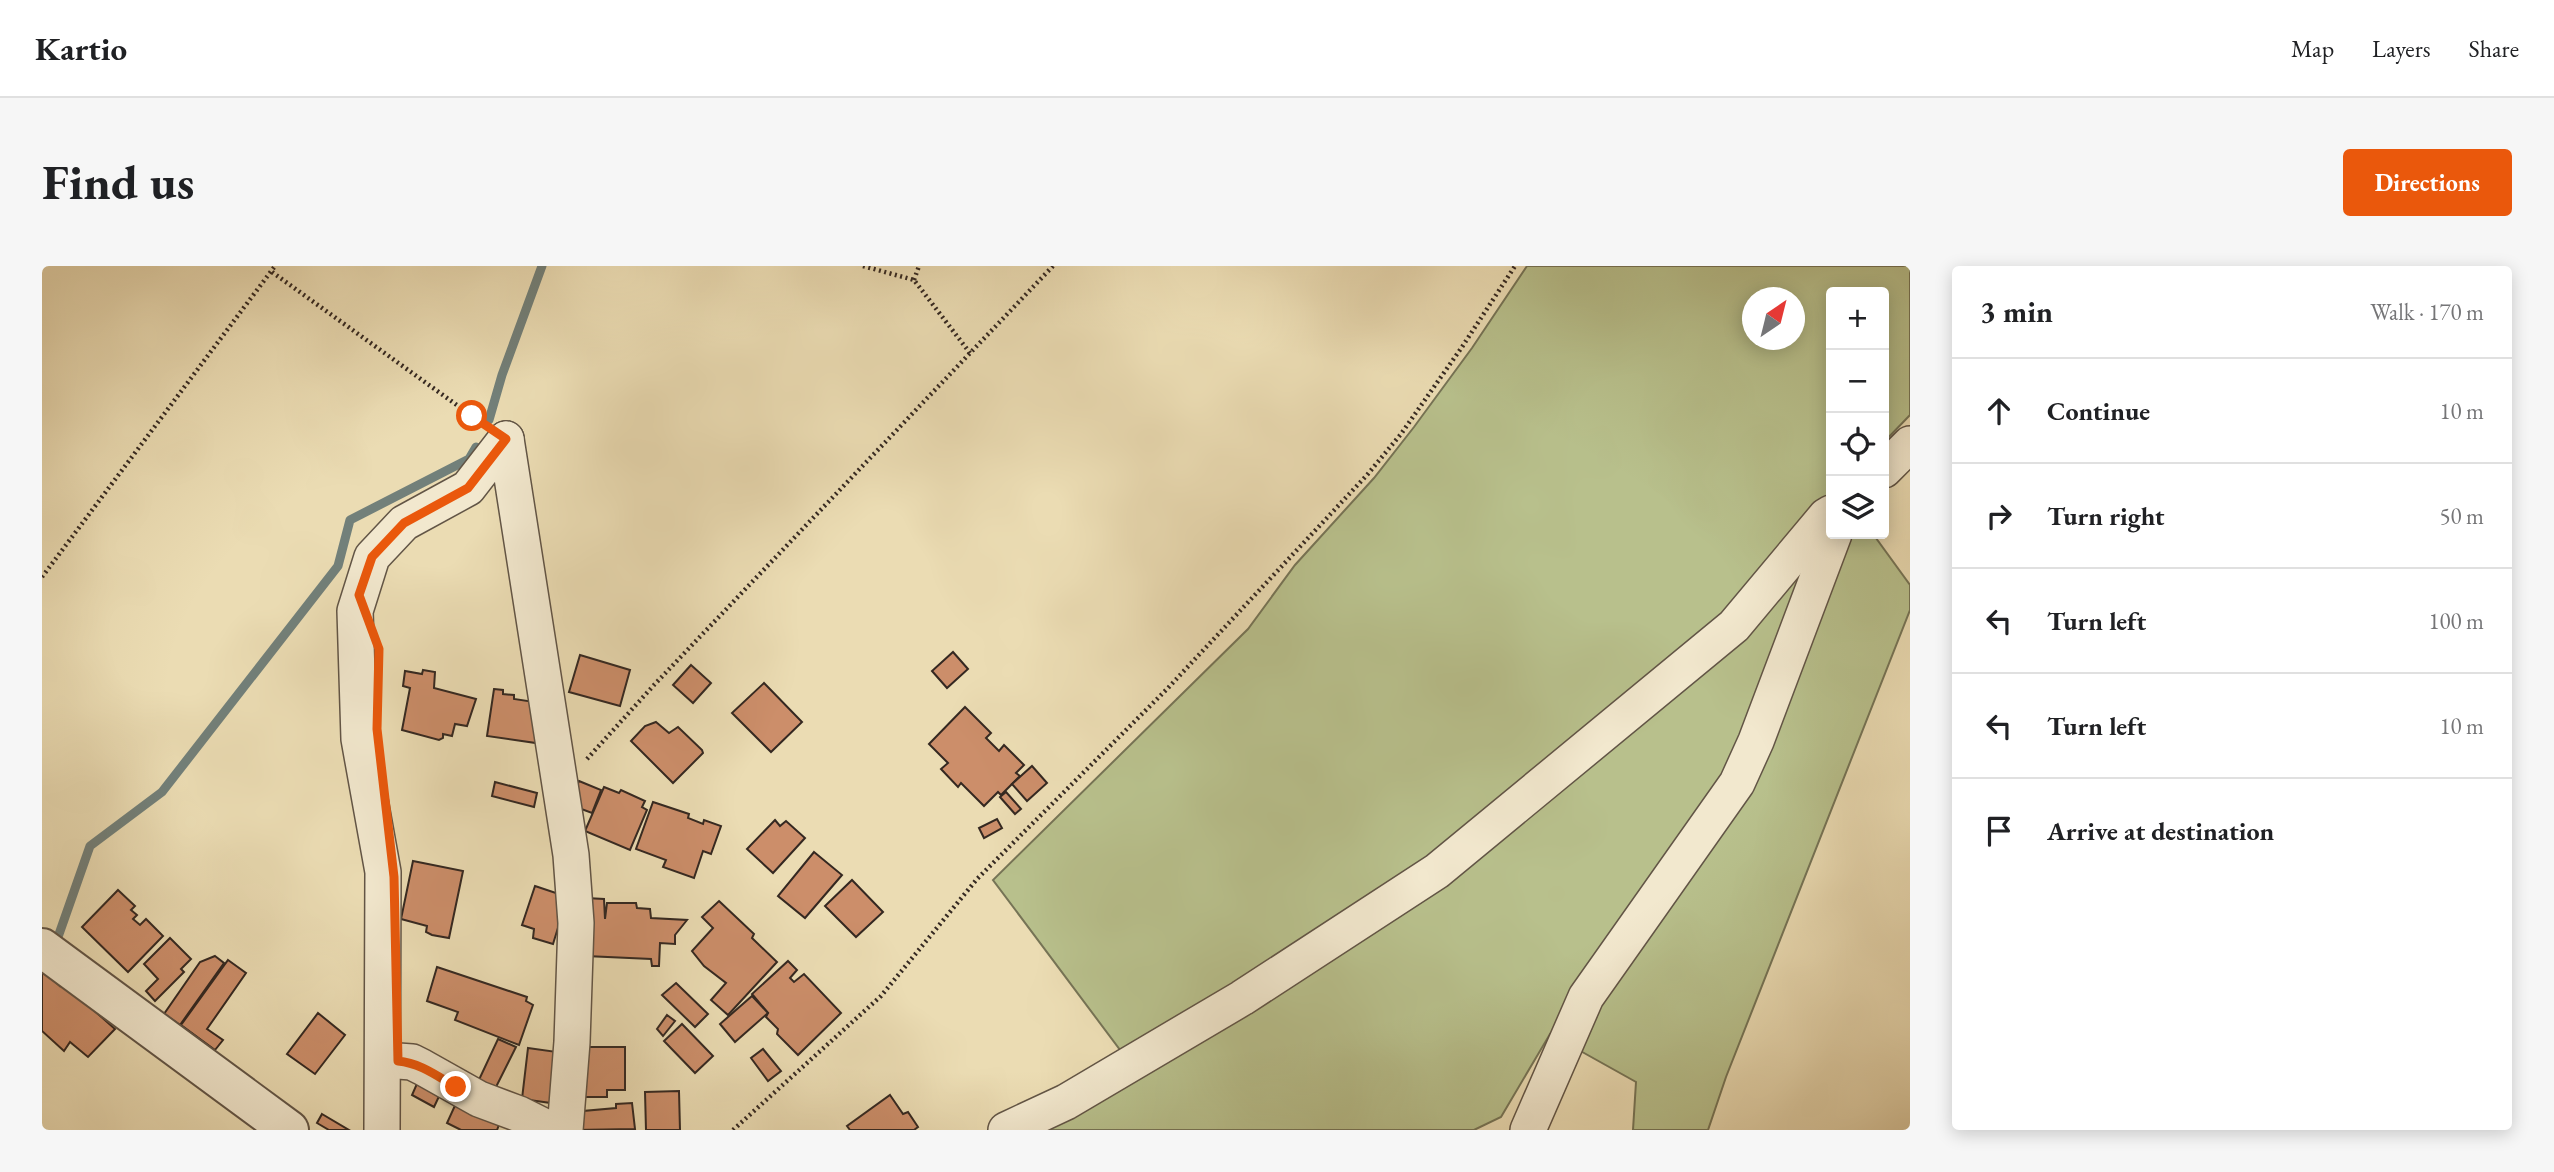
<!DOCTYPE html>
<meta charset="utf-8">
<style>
body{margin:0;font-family:"EB Garamond",serif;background:#f6f6f6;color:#202124}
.controls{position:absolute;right:21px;top:21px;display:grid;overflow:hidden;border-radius:7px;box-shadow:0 4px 18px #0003}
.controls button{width:63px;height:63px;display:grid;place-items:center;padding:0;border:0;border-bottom:2px solid #e0e0e0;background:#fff;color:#202124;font:35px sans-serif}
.compass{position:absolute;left:1700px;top:21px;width:63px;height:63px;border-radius:50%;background:#fff;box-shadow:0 4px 18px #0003;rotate:35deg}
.stop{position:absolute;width:21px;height:21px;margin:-16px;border:5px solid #ea580c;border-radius:50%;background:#fff}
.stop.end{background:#ea580c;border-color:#fff;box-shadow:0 2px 7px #0008}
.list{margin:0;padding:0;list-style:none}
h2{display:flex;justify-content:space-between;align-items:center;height:91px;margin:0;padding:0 28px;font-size:30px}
h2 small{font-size:23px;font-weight:400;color:#757577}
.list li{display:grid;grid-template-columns:46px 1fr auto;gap:21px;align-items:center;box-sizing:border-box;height:105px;padding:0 28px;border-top:2px solid #e0e0e0}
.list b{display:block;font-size:26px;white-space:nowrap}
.list em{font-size:23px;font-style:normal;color:#757577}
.icon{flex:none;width:38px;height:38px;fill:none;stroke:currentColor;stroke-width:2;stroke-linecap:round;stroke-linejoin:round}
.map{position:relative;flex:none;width:1868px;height:864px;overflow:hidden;border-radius:7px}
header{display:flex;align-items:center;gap:42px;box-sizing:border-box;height:98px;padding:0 35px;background:#fff;border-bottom:2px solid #e0e0e0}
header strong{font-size:33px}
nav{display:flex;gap:38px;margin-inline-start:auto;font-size:24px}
.intro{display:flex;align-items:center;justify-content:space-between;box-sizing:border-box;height:168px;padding:0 42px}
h1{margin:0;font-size:49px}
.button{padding:18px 32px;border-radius:7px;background:#ea580c;color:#fff;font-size:24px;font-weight:700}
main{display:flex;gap:42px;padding:0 42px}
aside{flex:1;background:#fff;border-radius:7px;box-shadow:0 4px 18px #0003}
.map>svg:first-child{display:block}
.green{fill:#b8c08c;stroke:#767456;stroke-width:2;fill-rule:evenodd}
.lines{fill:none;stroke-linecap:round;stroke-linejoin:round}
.stream{stroke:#72807a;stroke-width:9}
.building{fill:#cc8e6a;stroke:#342821;stroke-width:2}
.minor-casing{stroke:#625546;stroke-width:38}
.tertiary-casing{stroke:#625546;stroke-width:42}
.path{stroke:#342821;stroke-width:4.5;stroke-dasharray:2 3.5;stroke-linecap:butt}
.minor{stroke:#f2e8ce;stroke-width:35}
.tertiary{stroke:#f2e8ce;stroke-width:38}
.route{stroke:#ea580c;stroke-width:9}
</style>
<header>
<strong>Kartio</strong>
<nav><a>Map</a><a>Layers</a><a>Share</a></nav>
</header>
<div class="intro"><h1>Find us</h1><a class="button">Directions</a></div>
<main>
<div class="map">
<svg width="1868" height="864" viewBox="0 0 1868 864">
<rect width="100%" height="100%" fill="#ebdcb3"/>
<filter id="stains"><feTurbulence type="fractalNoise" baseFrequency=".00286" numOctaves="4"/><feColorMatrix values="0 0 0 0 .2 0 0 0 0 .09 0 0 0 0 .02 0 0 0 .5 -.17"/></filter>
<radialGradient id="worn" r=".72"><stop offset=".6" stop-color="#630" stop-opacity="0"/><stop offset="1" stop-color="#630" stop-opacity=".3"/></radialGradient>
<path class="green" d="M1485 0H1868V149L1842 176V26H1789V268H1831L1868 319V344L1684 811 1666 864H1591L1594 816 1508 768 1459 851 1432 864H965L1090 800 951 614 1206 363 1253 299 1332 212 1372 161 1430 82ZM1710 32H1752V74H1710Z"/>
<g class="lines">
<g class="stream">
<path d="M447 154 460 109 500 0"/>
<path d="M7 673 16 671 48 580 120 526 296 300 308 254 427 193 434 181"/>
</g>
</g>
<g class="building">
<path d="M911 386 926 403 905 422 890 405Z"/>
<path d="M538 389 588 404 578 440 527 426Z"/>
<path d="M649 399 669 417 651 437 631 419Z"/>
<path d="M381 404 393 406 392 422 434 433 425 460 413 458 410 470 401 468V472L397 474 360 464 368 422 361 420 363 405 380 408Z"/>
<path d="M722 417 760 456 729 486 690 447Z"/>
<path d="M452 423 461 424V428L472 429V433L499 437 494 477 445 470Z"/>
<path d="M923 441 949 467 944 472 957 485 962 479 982 499 974 507 978 510 959 529 956 526 942 540 919 517 916 521 899 503 906 497 887 478Z"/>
<path d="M614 456 627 467 636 461 660 484 661 487 631 517 589 475 603 460Z"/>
<path d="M990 500 1005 517 985 535 970 518Z"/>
<path d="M537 515 559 524 550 547 534 541 532 528Z"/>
<path d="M453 516 495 527 492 541 450 530Z"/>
<path d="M562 521 577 527 579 524 603 535 600 541 605 544 588 584 543 565Z"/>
<path d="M964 526 979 543 973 548 958 531Z"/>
<path d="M611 536 647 548 646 552 661 558 662 554 679 560 669 588 661 585 652 612 621 601 624 594 594 583Z"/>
<path d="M955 553 960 562 942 572 937 562Z"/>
<path d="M733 554 738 560 744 555 763 572 731 607 705 583Z"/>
<path d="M772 586 800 609 763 652 736 630Z"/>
<path d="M371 595 421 605 407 672 390 669 384 666 385 660 359 653Z"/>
<path d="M810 614 841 646 814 671 783 640Z"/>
<path d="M493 620 520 629 523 639 511 678 491 672 492 663 480 659Z"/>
<path d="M76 624 93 640 89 644 95 649 91 653 98 659 104 653 121 670 86 706 40 661Z"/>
<path d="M544 632 562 633 563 653 565 637H594L595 642 608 643 609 652 645 654 633 669V678L618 677 617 700H610L609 693 544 690Z"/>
<path d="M677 635 712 668 710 672 735 696 686 749 669 734 684 717 662 700 650 685 671 662 660 651Z"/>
<path d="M128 672 149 693 139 703 142 706 113 735 104 725 116 713 102 698Z"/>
<path d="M173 690 182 697 138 759 122 748 158 696Z"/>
<path d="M186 694 204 707 165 763 181 774 173 784 139 759Z"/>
<path d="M746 695 755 704 748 712 752 716 762 708 799 747 756 789 735 768 736 763 724 751 726 747 710 728Z"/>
<path d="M395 701 485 731 484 735 491 739 477 779 413 754 416 746 385 735Z"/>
<path d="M0 703 18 720 21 717 73 763 46 791 28 776 22 785 0 765Z"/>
<path d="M634 717 666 748 653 761 620 729Z"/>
<path d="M710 730 726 747 693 776 678 758Z"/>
<path d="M276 747 303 769 273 808 245 788Z"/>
<path d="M625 749 633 755 621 770 615 763Z"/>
<path d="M640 758 671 790 653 807 622 775Z"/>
<path d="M456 773 474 781 452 825 435 818Z"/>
<path d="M539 781H583V824H565V831H539Z"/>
<path d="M486 782 515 786 509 837 480 833Z"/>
<path d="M721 783 739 805 726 815 709 792Z"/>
<path d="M377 813 400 824 392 841 370 829Z"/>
<path d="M637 825 638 864H604L603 826Z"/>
<path d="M848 829 861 848 866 846 876 861 872 864H808L805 860Z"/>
<path d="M415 835 458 856 455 864H419L405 857Z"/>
<path d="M590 837 593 863 532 864 530 846 574 842V838Z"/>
<path d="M280 848 307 864H287L275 857Z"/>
</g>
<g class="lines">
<defs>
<g id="minor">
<path d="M464 173 529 589 534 657 530 776 523 864"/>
<path d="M1842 204 1868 178"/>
<path d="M356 795 370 796 380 801 437 833 477 848 509 864"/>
<path d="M340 864 341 606 317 473 313 345 330 291 362 257 426 222 464 173"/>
<path d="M964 864 1024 836 1200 732 1395 605 1692 360 1784 250 1789 247"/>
<path d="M1486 864 1544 731 1695 517 1714 475 1792 268"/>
</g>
<path id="tertiary" d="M0 682 247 864"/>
</defs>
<use href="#minor" class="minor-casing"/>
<use href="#tertiary" class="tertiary-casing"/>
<g class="path">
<path d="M821 0 872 14 928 87"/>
<path d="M230 6 437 155"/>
<path d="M872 14 877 0"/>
<path d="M0 311 233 0"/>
<path d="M545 493 612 419 1011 0"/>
<path d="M691 864 839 730 935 613 1125 423 1325 209 1359 168 1420 81 1473 0"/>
</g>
<use href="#minor" class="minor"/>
<use href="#tertiary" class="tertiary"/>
</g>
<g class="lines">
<path class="route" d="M414 821C395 810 378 797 356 795L352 611 335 463 337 383 317 329 330 291 362 257 426 222 464 173 430 150"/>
</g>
<rect width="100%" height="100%" filter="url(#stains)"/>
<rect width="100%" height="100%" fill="url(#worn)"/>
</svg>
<div class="controls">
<button>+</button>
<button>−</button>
<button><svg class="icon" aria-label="locate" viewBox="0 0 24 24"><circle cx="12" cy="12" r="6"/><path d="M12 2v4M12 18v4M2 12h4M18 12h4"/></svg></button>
<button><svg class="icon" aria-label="layers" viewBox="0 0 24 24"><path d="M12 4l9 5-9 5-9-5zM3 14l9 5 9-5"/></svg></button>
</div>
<svg class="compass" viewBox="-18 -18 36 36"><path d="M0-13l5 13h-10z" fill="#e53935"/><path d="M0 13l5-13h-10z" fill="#757577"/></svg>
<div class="stop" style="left:430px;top:150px"></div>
<div class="stop end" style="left:414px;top:821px"></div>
</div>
<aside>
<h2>3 min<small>Walk · 170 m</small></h2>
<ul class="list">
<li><svg class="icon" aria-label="ahead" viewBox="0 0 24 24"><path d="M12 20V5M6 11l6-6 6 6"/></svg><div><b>Continue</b></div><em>10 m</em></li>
<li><svg class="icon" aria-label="right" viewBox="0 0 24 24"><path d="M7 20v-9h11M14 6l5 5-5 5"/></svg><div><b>Turn right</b></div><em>50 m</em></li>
<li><svg class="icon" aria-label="left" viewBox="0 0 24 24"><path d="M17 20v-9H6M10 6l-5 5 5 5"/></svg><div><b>Turn left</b></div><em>100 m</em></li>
<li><svg class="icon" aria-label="left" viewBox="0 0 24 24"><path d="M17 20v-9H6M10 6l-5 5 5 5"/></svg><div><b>Turn left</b></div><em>10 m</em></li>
<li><svg class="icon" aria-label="arrive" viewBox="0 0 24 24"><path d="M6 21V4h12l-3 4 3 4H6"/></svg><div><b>Arrive at destination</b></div></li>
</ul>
</aside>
</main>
